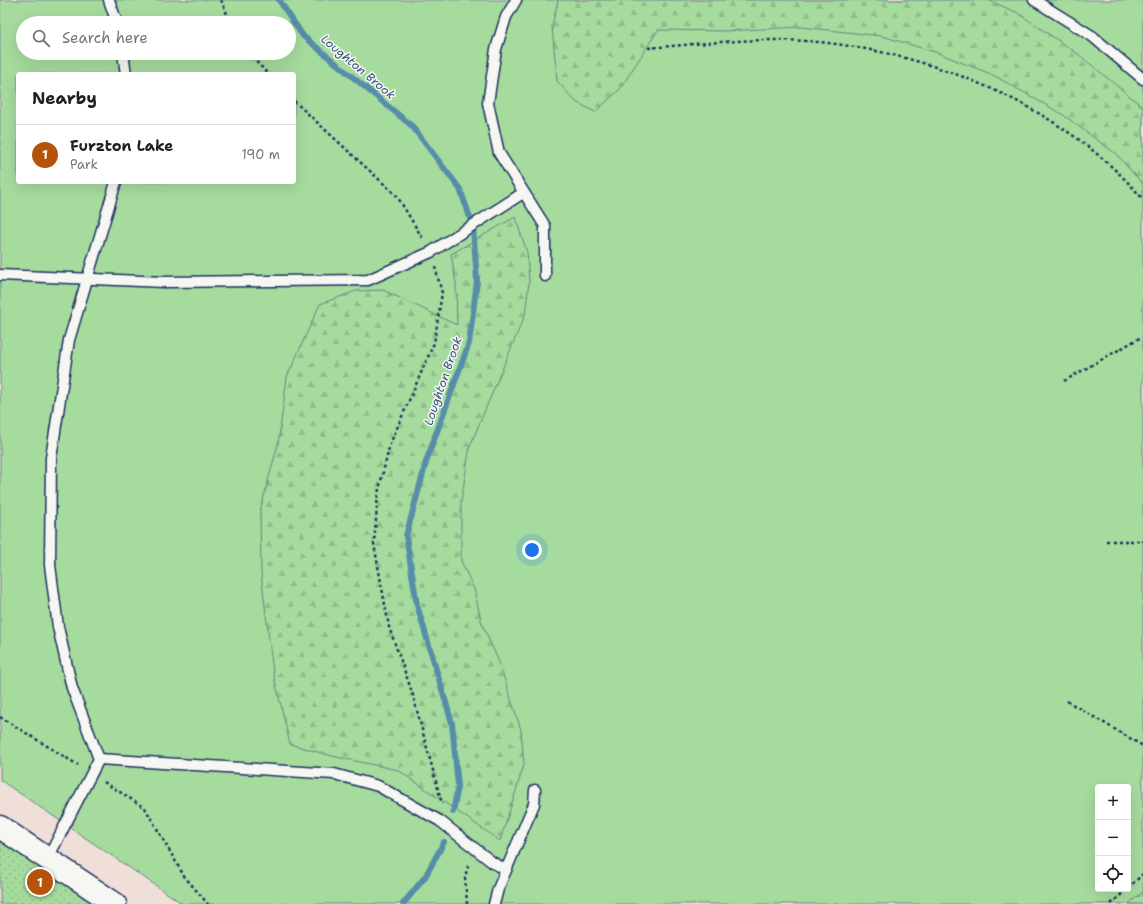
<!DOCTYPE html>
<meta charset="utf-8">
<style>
body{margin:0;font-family:"Shantell Sans",sans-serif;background:#f6f6f6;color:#202124}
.controls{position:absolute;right:12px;bottom:12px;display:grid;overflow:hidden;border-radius:4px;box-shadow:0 4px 16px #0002}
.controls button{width:36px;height:36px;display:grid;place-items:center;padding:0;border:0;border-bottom:1px solid #e0e0e0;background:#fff;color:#202124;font:20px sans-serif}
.you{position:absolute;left:532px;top:550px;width:14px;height:14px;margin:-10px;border:3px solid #fff;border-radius:50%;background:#1a73e8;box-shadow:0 0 0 6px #1a73e833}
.badge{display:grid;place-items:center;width:26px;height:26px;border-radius:50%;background:#b45309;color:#fff;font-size:13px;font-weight:700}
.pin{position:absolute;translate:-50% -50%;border:2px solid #fff;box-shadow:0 1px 4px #0006}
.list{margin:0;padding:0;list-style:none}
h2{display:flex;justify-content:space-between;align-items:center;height:52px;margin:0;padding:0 16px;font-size:17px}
h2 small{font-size:13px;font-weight:400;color:#757577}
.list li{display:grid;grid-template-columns:26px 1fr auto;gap:12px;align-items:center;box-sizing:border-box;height:60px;padding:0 16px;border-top:1px solid #e0e0e0}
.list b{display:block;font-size:15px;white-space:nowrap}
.list p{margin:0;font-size:13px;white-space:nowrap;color:#757577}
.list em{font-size:13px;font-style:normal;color:#757577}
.icon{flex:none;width:22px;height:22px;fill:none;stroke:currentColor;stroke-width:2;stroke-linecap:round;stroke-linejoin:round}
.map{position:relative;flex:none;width:1143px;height:904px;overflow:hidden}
.search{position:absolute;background:#fff;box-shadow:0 4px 16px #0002;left:16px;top:16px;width:280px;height:44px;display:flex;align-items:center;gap:10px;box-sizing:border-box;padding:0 14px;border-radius:22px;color:#757577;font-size:15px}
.panel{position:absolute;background:#fff;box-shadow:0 4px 16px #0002;left:16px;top:72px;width:280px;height:112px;border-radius:4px}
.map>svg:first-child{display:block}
.grass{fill:#a6db9e;stroke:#60857e;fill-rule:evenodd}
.forest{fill:url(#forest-firs);stroke:#60857e}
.park{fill:url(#park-dots);stroke:#60857e}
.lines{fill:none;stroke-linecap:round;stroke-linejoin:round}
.stream{stroke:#568ea9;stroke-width:6}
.lane-casing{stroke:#1b2f5e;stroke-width:13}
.secondary-casing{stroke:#1b2f5e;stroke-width:25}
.path{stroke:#1b2f5e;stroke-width:2.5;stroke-dasharray:3 3;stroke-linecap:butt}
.lane{stroke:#f6f6f2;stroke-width:10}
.secondary{stroke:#f6f6f2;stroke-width:22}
.labels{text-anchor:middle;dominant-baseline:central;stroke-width:3;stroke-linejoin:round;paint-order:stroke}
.water-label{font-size:12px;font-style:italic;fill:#34577d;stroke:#f6f6f2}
</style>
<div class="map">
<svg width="1143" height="904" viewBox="0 0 1143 904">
<defs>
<pattern id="forest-firs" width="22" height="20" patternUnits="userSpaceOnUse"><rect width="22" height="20" fill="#a6db9e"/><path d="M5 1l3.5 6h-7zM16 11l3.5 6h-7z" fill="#8ebc8a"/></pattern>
<pattern id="park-dots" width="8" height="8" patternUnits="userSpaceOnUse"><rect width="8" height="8" fill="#a6db9e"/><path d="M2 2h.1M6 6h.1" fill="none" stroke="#8ebc8a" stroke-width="1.8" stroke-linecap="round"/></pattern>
</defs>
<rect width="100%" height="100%" fill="#f0dfd8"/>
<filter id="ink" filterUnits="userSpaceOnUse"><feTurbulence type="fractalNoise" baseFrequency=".025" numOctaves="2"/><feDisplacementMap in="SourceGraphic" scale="8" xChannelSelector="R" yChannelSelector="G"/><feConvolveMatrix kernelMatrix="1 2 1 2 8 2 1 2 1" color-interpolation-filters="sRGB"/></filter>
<g filter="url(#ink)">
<path class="grass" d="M0 0H1143V904H183L0 780ZM23 23H289V53H23ZM18 74H294V182H18ZM1098 787H1128V889H1098Z"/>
<g class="forest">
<path d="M558 0H988L1018 13 1078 54 1143 107V184L1116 154 1062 114 993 75 938 53 882 36 801 27 724 31 658 30 620 89 595 112 576 102 557 81 552 26Z"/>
<path d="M515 217 527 252 529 282 525 315 470 446 461 501V561L474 589 482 624 499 662 521 730 524 765 500 841 398 770 332 756 290 744 273 672 261 573 260 511 278 444 287 377 320 304 356 291 383 290 457 325 456 284 451 254Z"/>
<path d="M1143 892V904H1128Z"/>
</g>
<path class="park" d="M0 827 115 904H0Z"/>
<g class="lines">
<g class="stream">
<path d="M279 0 303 36 412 126 460 189 473 226 477 281 469 343 427 459 406 536 417 605 452 723 458 786 453 812"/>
<path d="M403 904 425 877 444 842"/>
</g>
<defs>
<g id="lane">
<path d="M109 0 117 23"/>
<path d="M516 0 506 17 496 49 488 103 499 153 545 226V276"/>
<path d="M1034 0 1092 36 1143 79"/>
<path d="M123 53 126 74"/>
<path d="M0 275 164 282 368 280 431 252 523 193"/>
<path d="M99 759 72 688 58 627 50 565 51 458 69 340 116 182"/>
<path d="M47 860 99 759 334 774 378 786 440 821 492 862 506 870"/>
<path d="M494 904 498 889 534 804 535 790"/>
</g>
<path id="secondary" d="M0 827 115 904"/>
</defs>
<use href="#lane" class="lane-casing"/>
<use href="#secondary" class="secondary-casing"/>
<g class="path">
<path d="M221 0 231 23"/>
<path d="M648 48C707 43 769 36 828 43 943 57 1067 110 1143 199"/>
<path d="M248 53 268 74"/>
<path d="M294 101 397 196 423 239"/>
<path d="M435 267 442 293 434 343 390 444 378 493 374 544 389 627 412 692 442 804"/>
<path d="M1064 381 1143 336"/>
<path d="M1106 541H1143"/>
<path d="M1067 701 1143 746"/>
<path d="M0 717 78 765"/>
<path d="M104 782 145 808 184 876 208 904"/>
<path d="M1128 888 1143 874"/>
<path d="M467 904 465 877 469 863"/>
<path d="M1111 904 1127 889"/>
</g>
<use href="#lane" class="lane"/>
<use href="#secondary" class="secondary"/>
</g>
</g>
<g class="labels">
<g class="water-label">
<text transform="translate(358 67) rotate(40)">Loughton Brook</text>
<text transform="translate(443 381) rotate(-71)">Loughton Brook</text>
</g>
</g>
</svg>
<div class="controls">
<button>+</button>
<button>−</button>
<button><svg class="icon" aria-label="locate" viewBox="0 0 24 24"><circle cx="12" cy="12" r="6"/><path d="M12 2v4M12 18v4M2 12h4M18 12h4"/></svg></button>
</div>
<div class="you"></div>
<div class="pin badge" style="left:40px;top:882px">1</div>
<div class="search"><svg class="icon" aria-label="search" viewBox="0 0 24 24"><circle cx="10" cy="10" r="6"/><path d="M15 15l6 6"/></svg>Search here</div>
<section class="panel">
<h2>Nearby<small></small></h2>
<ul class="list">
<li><span class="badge">1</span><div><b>Furzton Lake</b><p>Park</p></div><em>190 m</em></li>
</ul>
</section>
</div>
